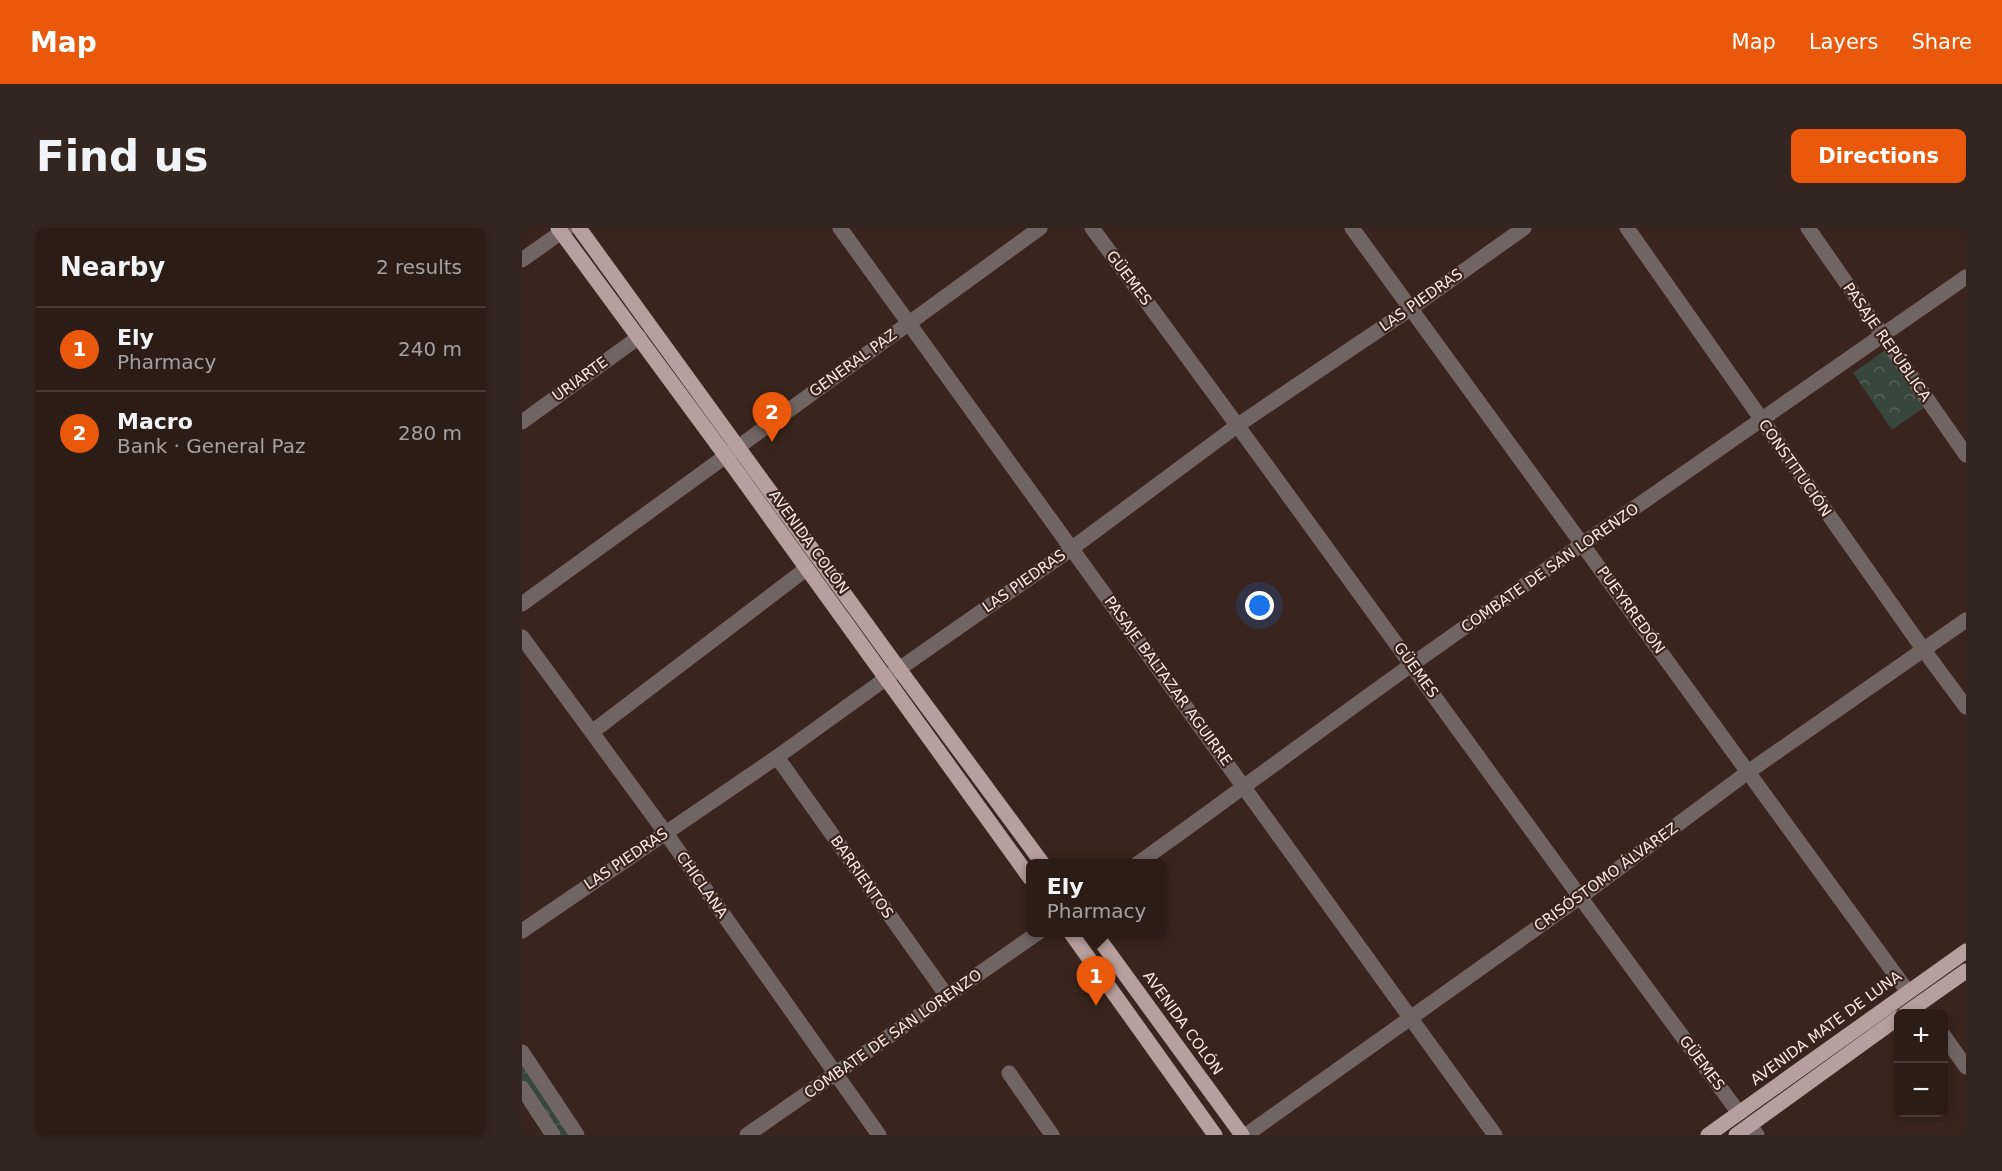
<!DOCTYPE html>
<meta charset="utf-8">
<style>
body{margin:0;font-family:"DejaVu Sans",sans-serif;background:#33251f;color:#f1f3f6}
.controls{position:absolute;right:18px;bottom:18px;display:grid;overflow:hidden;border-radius:9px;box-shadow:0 3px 9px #0003}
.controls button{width:54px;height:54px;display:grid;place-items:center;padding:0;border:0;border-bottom:2px solid #473a35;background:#2b1c16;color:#f1f3f6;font:30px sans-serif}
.you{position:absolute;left:738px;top:378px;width:21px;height:21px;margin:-15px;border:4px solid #fff;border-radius:50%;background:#1a73e8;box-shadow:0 0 0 9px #1a73e833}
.badge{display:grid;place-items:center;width:39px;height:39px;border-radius:50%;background:#ea580c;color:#fff;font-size:20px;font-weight:700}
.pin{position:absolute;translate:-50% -50px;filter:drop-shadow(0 2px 3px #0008)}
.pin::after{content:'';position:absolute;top:32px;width:21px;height:18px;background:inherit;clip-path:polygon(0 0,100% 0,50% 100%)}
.popup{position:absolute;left:504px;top:631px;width:141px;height:78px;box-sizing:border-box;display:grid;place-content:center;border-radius:9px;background:#2b1c16;filter:drop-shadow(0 2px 4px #0005);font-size:20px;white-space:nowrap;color:#a6a1a1}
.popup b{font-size:22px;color:#f1f3f6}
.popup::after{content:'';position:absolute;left:50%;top:100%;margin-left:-12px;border:12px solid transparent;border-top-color:#2b1c16}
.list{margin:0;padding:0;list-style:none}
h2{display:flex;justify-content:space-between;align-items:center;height:78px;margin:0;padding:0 24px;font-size:26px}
h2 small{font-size:20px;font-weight:400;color:#a6a1a1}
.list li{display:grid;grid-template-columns:39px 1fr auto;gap:18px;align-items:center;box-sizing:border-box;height:84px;padding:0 24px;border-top:2px solid #473a35}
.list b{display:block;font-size:22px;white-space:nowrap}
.list p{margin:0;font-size:20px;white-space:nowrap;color:#a6a1a1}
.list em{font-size:20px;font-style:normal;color:#a6a1a1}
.map{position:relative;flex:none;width:1444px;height:907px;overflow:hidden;border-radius:9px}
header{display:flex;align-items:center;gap:36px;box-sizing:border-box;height:84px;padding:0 30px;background:#ea580c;color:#fff}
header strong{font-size:28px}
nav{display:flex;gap:33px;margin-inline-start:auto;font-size:21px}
.intro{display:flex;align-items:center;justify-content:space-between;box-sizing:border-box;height:144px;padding:0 36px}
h1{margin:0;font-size:42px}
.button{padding:15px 27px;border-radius:9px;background:#ea580c;color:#fff;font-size:21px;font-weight:700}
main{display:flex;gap:36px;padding:0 36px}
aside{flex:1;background:#2b1c16;border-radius:9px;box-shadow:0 3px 9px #0003}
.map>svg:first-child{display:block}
.park{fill:url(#park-crowns)}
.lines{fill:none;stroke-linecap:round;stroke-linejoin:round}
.minor{stroke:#716564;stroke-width:15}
.major{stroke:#b79f9d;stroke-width:15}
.labels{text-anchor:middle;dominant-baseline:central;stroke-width:4.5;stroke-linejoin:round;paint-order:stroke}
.street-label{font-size:15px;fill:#f7e9e3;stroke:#39251d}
</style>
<header>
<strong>Map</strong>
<nav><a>Map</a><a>Layers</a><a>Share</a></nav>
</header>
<div class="intro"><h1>Find us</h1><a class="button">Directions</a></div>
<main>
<aside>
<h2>Nearby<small>2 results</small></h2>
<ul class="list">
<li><span class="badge">1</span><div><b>Ely</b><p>Pharmacy</p></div><em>240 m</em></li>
<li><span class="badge">2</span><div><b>Macro</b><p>Bank · General Paz</p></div><em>280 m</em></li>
</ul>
</aside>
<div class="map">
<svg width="1444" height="907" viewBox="0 0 1444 907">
<defs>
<pattern id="park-crowns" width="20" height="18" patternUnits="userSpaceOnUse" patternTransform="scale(1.5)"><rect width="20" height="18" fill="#38473d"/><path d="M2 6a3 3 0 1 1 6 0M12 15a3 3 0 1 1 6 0" fill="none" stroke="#566259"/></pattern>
</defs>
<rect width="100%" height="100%" fill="#39251d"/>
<g class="park">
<path d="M1366 120 1405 177 1370 202 1331 145Z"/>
<path d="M0 834 48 907H37L0 851Z"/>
</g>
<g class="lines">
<g class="minor">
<path d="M318 0 973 907"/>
<path d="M570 0C788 293 999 592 1217 885"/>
<path d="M830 0 1386 764"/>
<path d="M1105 0 1401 421 1444 479"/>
<path d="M1286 0 1444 227"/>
<path d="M0 32 45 0"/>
<path d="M0 194 117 109"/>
<path d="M0 376 518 0"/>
<path d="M0 409 143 604 357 907"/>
<path d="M70 504 284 341"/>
<path d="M255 529 425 768"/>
<path d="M615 636C708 570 799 501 892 435 1075 305 1259 177 1444 49"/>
<path d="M0 703 255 529 377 441 549 321 716 197 888 81 1002 0"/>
<path d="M1422 808 1444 839"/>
<path d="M0 824 55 907"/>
<path d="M487 845 530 907"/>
<path d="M0 860 31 907"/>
<path d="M1228 897 1235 907"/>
<path d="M225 907 517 704"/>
<path d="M724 907 1057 670 1226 544 1444 392"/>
</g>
<g class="major">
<path d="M36 0 203 227 508 650"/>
<path d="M57 0 377 441 521 636"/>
<path d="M548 704 693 907"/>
<path d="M572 704 720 907"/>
<path d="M1383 786 1444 743"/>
<path d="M1186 907 1444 723"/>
<path d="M1214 907 1376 790"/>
</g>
</g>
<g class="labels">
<g class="street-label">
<text transform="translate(607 50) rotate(53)">GÜEMES</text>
<text transform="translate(899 72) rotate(-35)">LAS PIEDRAS</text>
<text transform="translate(1365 114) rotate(55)">PASAJE REPÚBLICA</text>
<text transform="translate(331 135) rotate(-36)">GENERAL PAZ</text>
<text transform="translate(58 151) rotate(-36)">URIARTE</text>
<text transform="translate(1273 240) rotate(55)">CONSTITUCIÓN</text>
<text transform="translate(287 314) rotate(54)">AVENIDA COLÓN</text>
<text transform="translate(1028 340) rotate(-35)">COMBATE DE SAN LORENZO</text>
<text transform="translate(502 353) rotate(-35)">LAS PIEDRAS</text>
<text transform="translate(1109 382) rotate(54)">PUEYRREDÓN</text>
<text transform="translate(894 442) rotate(54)">GÜEMES</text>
<text transform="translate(646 453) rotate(54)">PASAJE BALTAZAR AGUIRRE</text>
<text transform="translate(104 631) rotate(-34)">LAS PIEDRAS</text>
<text transform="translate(340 649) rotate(55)">BARRIENTOS</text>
<text transform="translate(1084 649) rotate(-36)">CRISÓSTOMO ÁLVAREZ</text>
<text transform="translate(180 657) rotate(55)">CHICLANA</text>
<text transform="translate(661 795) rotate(54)">AVENIDA COLÓN</text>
<text transform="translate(1304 800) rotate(-36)">AVENIDA MATE DE LUNA</text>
<text transform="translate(371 806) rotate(-35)">COMBATE DE SAN LORENZO</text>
<text transform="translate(1180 835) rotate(53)">GÜEMES</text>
</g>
</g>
</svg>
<div class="controls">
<button>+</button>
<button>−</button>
</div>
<div class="you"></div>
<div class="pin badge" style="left:574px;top:778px">1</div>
<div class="popup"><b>Ely</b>Pharmacy</div>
<div class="pin badge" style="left:250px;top:214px">2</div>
</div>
</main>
